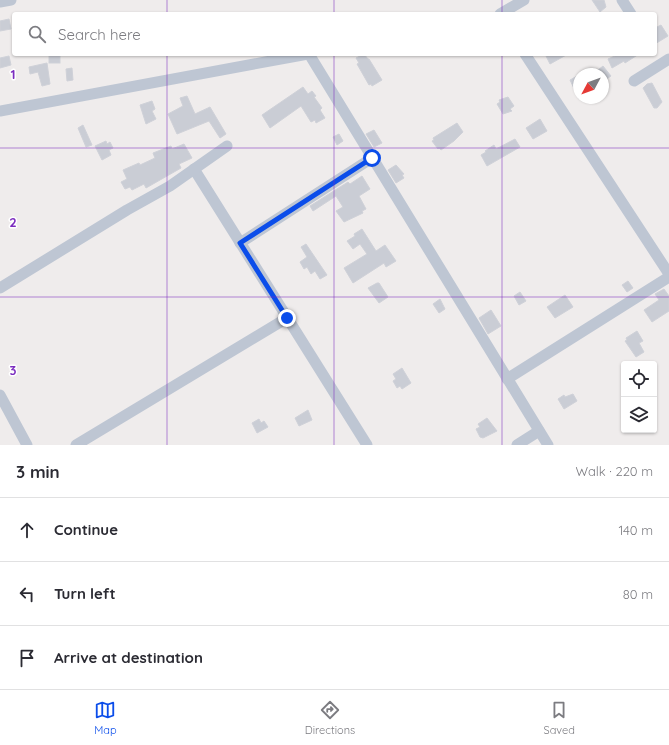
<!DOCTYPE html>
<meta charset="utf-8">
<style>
body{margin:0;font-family:Quicksand,sans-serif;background:#f2f2f3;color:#2b2b33}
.controls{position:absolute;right:12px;bottom:12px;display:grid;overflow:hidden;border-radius:4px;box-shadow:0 1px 3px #0004}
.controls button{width:36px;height:36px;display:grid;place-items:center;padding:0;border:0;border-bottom:1px solid #e1e1e2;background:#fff;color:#2b2b33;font:20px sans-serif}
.compass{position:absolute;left:573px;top:68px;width:36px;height:36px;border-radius:50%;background:#fff;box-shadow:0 1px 3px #0004;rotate:229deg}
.stop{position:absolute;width:12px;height:12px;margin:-9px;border:3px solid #0b4dea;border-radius:50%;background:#fff}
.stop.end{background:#0b4dea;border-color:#fff;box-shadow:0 1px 4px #0008}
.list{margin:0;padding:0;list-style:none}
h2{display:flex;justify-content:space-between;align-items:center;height:52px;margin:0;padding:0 16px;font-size:17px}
h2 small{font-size:13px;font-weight:400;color:#7c7c81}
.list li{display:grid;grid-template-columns:26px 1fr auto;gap:12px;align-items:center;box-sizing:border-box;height:64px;padding:0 16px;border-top:1px solid #e1e1e2}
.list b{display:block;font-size:15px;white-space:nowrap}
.list em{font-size:13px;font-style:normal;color:#7c7c81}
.icon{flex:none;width:22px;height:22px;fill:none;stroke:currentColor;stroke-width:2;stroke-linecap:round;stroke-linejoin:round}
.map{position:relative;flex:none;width:669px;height:445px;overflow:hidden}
.search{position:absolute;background:#fff;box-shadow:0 1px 3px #0004;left:12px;right:12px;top:12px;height:44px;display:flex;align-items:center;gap:10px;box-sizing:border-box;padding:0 14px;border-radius:4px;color:#7c7c81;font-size:15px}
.sheet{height:244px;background:#fff}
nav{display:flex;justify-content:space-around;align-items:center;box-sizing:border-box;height:56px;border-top:1px solid #e1e1e2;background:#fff;font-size:11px;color:#7c7c81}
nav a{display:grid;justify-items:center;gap:2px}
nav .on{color:#0b4dea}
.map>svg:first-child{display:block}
.building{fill:#cacdd5;stroke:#cfd1d8}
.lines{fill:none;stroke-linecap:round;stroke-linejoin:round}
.minor{stroke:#bec6d3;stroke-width:11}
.route{stroke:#0b4dea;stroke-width:5}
.grid{fill:none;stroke:#7b2cbf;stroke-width:1;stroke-opacity:0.55}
.grid-label{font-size:13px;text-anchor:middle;font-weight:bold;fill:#7b2cbf;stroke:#fff;stroke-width:3;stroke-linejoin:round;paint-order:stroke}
</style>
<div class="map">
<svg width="669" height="445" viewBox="0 0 669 445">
<rect width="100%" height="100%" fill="#efecec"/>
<g class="building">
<path d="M592 0H604L606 7 600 12Z"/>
<path d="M9 19 11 29 0 31V21Z"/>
<path d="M661 25 668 36 655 44V28Z"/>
<rect x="49" y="54" width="11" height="9"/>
<path d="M364 54 368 59H369L382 80 372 86 371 84 369 85 357 64 359 63 356 58Z"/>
<path d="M545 54H568L550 64Z"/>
<path d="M619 54H639L625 63 624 61 612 68 608 59Z"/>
<path d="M9 56 11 65 0 68V58Z"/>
<path d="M47 63 50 84 42 86 38 72 30 74 29 67Z"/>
<path d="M603 66 611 76 605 80 603 74H601L598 70Z"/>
<path d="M72 68 73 80 67 81 66 69Z"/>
<path d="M579 75V99L570 80Z"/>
<path d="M652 83 662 102 657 108H654L643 88 647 84Z"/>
<path d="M303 87 308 94 312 91 316 96 314 97 322 108 320 110 325 118 316 123 315 120 311 122 301 106 270 128 262 115Z"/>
<path d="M187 96 195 114 210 107 226 134 220 138 209 121 177 134 168 114 183 106 180 98Z"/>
<path d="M508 97 514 106 510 109 512 111 503 114 497 104 500 102 499 100Z"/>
<path d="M152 101 155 109 152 111 156 119 146 124 140 105Z"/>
<path d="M540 119 547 131 533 139 526 128Z"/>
<path d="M457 123 463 132 454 141 441 150 439 148 438 149 432 141 434 140 433 138Z"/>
<path d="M83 125 92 145 86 147 78 128Z"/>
<path d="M374 130 382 143 374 147 366 134Z"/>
<path d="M339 134 343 141 337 145 333 137Z"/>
<path d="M515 139 520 147 487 166 481 155 486 152 485 151 494 145 496 149Z"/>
<path d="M106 141 107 144 110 142 113 148 109 150 111 155 102 160 95 146Z"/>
<path d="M184 144 192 158 179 164 181 168 146 188 144 184 132 190 130 187 125 189 121 182 127 179 123 170 139 163 140 165 155 158 153 153 171 146 172 149Z"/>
<path d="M396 165 404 174 402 175 404 178 396 183 388 170Z"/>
<path d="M362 176 370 189 359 196 366 209 362 211 363 213 344 222 336 211 343 207 336 196 313 211 310 206 348 182 350 184Z"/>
<path d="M362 229 376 251 385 245 396 261 386 267 384 263 353 283 344 268 367 254 360 244 353 249 347 241 355 236 354 234Z"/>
<path d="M306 244 327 275 320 279 315 271 311 274 307 267 304 269 300 262 307 257 301 247Z"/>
<path d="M628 281 633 288 627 292 622 285Z"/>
<path d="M377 283H379L388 297 379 303 368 288Z"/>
<path d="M664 289 669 296V311L652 322 644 310 659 300 655 294Z"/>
<path d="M520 292 526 301 519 305 514 296Z"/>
<path d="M565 295 573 307 555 318 547 307Z"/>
<path d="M440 299 445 309 439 313 433 304Z"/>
<path d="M491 310 501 326 488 334 479 318Z"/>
<path d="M637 331 643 341 639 343 644 352 636 357 625 341 627 340 626 338Z"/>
<path d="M402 368 411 383 402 389 400 386 397 388 393 381 396 379 393 374Z"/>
<path d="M573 394 577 401 564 409 558 399 564 395 565 397Z"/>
<path d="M308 410 312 420 299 426 295 418Z"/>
<path d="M487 418 497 431 483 438 480 437 476 429 480 427 478 424Z"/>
<path d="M259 419 261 423 264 421 268 427 257 433 252 423Z"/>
</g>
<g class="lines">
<g class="minor">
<path d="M622 0 631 14"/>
<path d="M0 2 11 0"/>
<path d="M500 14 524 0"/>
<path d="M309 54 548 445"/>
<path d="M525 54 669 274"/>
<path d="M634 81 669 59"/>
<path d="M0 111 308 54"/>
<path d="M194 169 367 445"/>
<path d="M240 243 372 158"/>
<path d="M0 288 127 210 170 186 227 146"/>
<path d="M507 379 669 277"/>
<path d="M0 395 27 445"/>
<path d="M76 445 287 318"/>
<path d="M517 445 539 431"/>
</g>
</g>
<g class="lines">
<path class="route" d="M287 318 240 243 372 158"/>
</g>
<path class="grid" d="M167 0V14M334 0V14M502 0V14M167 54V445M334 54V445M502 54V445M0 148H669M0 297H669"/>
<g class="grid-label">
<text x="13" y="79">1</text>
<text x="13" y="227">2</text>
<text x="13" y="375">3</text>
</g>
</svg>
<div class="controls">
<button><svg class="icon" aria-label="locate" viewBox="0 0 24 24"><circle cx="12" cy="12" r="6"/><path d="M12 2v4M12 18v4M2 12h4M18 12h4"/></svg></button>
<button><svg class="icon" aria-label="layers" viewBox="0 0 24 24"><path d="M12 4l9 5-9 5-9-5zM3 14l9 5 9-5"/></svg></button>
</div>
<svg class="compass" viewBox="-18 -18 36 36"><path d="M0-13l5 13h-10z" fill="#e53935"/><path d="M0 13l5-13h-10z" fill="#7c7c81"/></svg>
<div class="stop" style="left:372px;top:158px"></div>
<div class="stop end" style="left:287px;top:318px"></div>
<div class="search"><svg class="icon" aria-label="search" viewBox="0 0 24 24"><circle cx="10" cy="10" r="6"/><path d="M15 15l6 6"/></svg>Search here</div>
</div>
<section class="sheet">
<h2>3 min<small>Walk · 220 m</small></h2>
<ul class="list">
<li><svg class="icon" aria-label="ahead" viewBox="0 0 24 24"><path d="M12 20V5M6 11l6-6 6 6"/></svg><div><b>Continue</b></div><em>140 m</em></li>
<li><svg class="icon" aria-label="left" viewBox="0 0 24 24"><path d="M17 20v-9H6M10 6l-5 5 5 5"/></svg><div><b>Turn left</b></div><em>80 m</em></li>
<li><svg class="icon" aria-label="arrive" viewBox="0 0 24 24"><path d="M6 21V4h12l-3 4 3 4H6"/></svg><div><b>Arrive at destination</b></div></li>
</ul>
</section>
<nav>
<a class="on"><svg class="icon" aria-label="map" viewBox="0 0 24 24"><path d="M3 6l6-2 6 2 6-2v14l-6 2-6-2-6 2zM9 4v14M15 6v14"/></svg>Map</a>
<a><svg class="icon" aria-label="directions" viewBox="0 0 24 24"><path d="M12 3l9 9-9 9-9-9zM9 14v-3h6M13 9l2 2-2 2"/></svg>Directions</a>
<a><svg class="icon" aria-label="saved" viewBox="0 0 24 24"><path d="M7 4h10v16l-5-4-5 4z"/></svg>Saved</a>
</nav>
